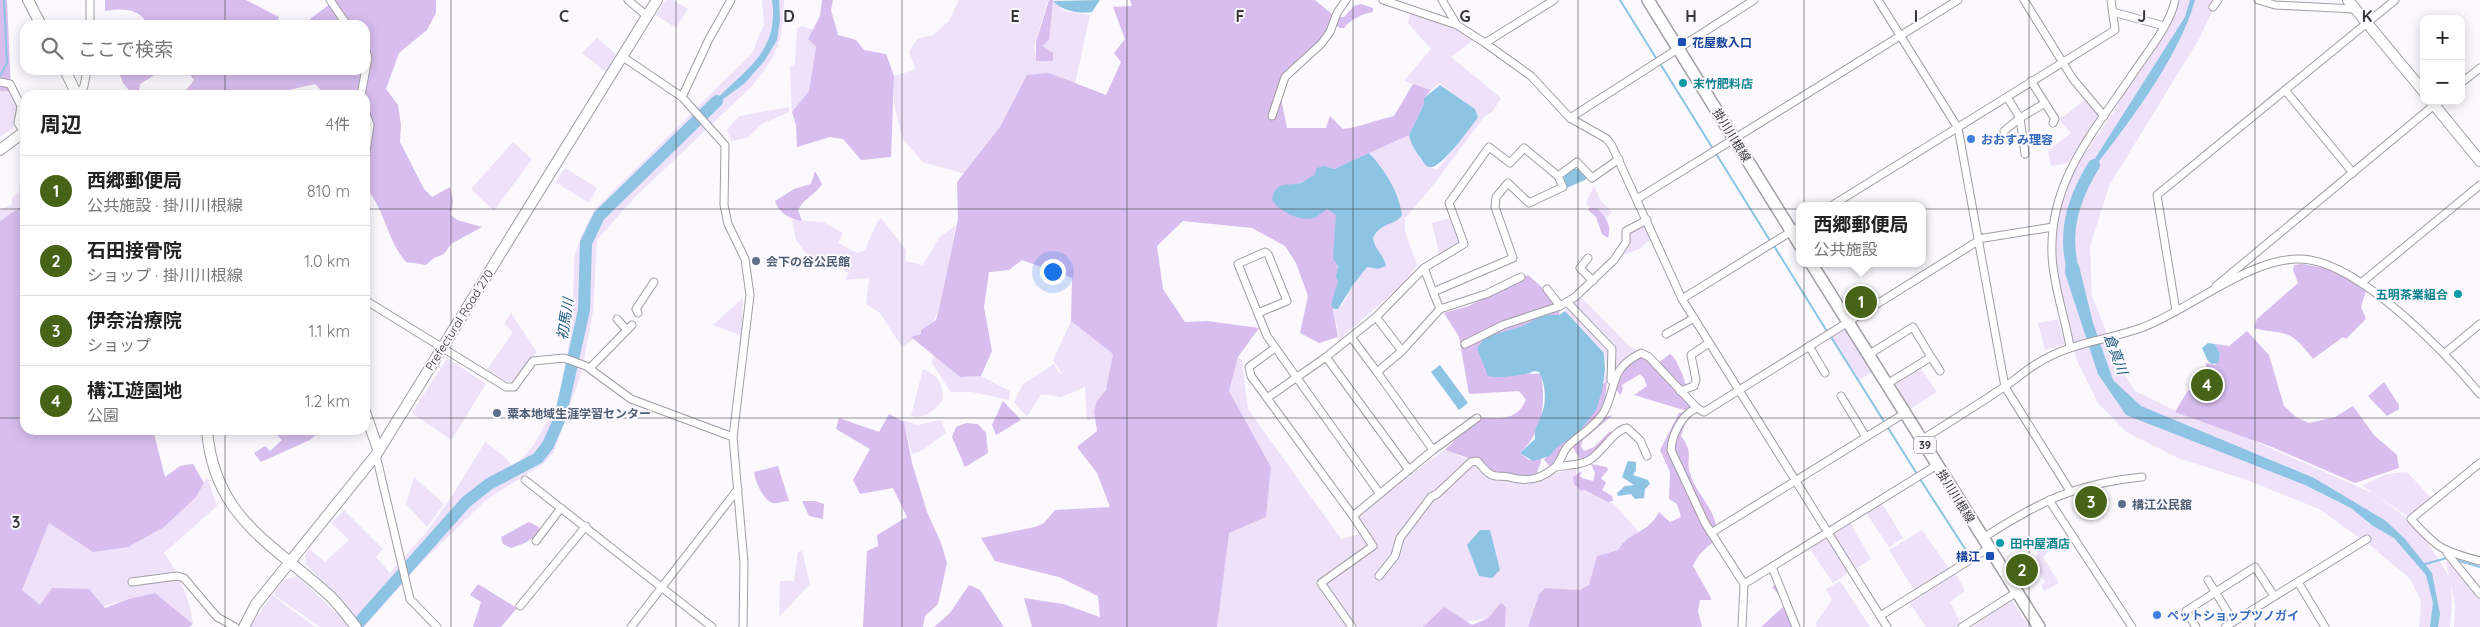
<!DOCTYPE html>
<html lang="ja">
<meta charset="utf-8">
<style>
body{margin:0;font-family:Quicksand,"Noto Sans JP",sans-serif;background:#f6f6f6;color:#222}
.controls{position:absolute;right:15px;top:15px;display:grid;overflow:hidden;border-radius:10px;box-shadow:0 2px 12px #0003}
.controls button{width:45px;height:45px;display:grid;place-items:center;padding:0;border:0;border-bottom:1px solid #e0e0e0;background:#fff;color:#222;font:25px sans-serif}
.you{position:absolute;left:1052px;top:271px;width:18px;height:18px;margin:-12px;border:4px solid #fff;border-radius:50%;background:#1a73e8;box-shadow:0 0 0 8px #1a73e833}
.badge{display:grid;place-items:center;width:32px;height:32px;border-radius:50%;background:#466317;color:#fff;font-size:16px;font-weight:700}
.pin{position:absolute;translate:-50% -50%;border:2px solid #fff;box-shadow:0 1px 5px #0006}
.popup{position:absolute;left:1796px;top:202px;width:130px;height:65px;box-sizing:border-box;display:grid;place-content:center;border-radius:10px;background:#fff;filter:drop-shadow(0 1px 4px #0005);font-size:16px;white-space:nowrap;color:#767676}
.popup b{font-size:19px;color:#222}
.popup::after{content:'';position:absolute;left:50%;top:100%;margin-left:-10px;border:10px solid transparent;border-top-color:#fff}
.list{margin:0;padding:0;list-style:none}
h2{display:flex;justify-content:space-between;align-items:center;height:65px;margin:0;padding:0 20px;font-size:21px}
h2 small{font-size:16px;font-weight:400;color:#767676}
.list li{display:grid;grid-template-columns:32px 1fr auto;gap:15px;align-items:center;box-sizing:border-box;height:70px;padding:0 20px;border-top:1px solid #e0e0e0}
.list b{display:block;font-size:19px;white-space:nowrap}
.list p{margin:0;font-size:16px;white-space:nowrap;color:#767676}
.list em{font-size:16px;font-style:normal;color:#767676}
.icon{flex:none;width:28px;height:28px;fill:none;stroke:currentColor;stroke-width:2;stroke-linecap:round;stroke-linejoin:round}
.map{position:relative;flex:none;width:2480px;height:627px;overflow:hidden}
.search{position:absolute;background:#fff;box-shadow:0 2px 12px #0003;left:20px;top:20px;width:350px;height:55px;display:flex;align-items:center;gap:12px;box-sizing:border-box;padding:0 18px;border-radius:15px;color:#767676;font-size:19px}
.panel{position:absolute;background:#fff;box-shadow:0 2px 12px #0003;left:20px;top:90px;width:350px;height:345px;border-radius:15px}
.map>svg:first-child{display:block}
.green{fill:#efe1fa}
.forest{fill:#d8bdee}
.water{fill:#8dc3e3}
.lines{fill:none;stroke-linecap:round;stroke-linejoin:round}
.stream{stroke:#8dc3e3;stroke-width:2}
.river{stroke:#8dc3e3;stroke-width:12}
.street-casing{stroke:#a09da3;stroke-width:9}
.secondary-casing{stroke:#a09da3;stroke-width:12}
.primary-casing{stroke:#a09da3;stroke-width:14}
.street{stroke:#fff;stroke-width:7}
.secondary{stroke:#fff;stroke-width:10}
.primary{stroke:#fff;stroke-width:11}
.grid{fill:none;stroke:#373639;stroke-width:1;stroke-opacity:0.55}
.transit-dot{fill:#1a4fb4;stroke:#fbf8fe;stroke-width:2}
.culture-dot{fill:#0f9aa8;stroke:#fbf8fe;stroke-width:2}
.shop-dot{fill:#3f7fe0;stroke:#fbf8fe;stroke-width:2}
.service-dot{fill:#5c6f8a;stroke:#fbf8fe;stroke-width:2}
.labels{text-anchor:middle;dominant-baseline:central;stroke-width:4;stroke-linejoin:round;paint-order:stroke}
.shield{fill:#fbf8fe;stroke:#727074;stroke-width:1}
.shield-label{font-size:11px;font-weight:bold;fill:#373639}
.transit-label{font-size:12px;font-weight:bold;fill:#164399;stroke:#fbf8fe;text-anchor:start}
.culture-label{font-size:12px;font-weight:bold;fill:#0d838f;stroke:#fbf8fe;text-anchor:start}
.street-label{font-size:12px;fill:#373639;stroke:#fbf8fe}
.shop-label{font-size:12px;font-weight:bold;fill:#366cbe;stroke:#fbf8fe;text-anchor:start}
.service-label{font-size:12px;font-weight:bold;fill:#4e5e75;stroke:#fbf8fe;text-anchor:start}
.water-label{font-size:14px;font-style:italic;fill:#175879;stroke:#fbf8fe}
.grid-label{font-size:16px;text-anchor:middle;font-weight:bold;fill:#373639;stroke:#fbf8fe;stroke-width:4;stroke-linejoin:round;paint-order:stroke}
</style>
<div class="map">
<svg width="2480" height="627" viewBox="0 0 2480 627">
<rect width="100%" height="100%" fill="#fbf8fe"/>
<g class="green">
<path d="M666 0H673L688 9 676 28 656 15Z"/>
<path d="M762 0H784C783 43 778 54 751 87L635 197 597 240 593 311 582 371 554 452 543 464 486 500 422 562 364 627H320L273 594 284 580 297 576 346 622 353 614 306 564 305 555 310 549 325 562 349 540 331 523 344 510 383 549 376 557 390 573 424 535 452 496 485 442 504 456 512 465 520 461 533 446 558 402 573 322 574 259 580 238 594 210 752 53 764 24Z"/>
<path d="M959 0H1048L1034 47 1037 61H1053L1042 46 1053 1 1064 11 1090 15 1075 84 1049 73 1018 97 972 176 923 162 902 138 894 103V76L914 70 915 67 909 52 917 39 933 35 949 21Z"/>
<path d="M2175 0H2218L2199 39 2109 186 2090 247 2092 296 2122 371 2135 391 2186 416 2243 436 2372 493 2363 485 2387 474 2407 472 2431 498 2409 517 2377 496 2417 526 2449 576 2446 563 2449 560 2480 599V627H2454L2455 606 2451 583 2452 606 2450 627H2419L2421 601 2410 579 2371 546 2319 509 2244 479 2178 458 2126 432 2098 403 2077 361 2052 259 2056 206 2072 172 2113 113Z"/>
<path d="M1410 13 1449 23 1477 37 1451 57 1501 98 1493 111 1484 117 1430 189 1405 218V231L1417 265 1401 286 1345 334 1338 345 1339 335 1333 310 1342 306 1353 285 1367 267 1378 269 1386 266C1384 255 1375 250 1373 238L1380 228 1391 222 1385 174 1369 153 1409 135C1412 150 1423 165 1437 170L1478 117 1475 109 1439 83 1431 90 1404 81 1431 49 1408 23Z"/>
<path d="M803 26 814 30 808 39 816 47 809 91 792 112 790 68 795 63 797 28Z"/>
<path d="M597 38 616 54 606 72 582 53Z"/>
<path d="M0 89 11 91 18 99 13 128 0 137Z"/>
<path d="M2086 99 2100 116 2068 163 2051 166 2048 151 2071 133 2059 120Z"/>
<path d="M789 107V112L762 124 747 138 731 141 727 130 739 116Z"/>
<path d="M513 142 532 159 494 211 471 189Z"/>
<path d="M565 168 597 188 589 203 555 182Z"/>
<path d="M25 186V204L0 221V210L12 204V198Z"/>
<path d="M1594 186 1601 201 1612 212 1606 218 1597 208H1590L1586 202Z"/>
<path d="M1454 217 1463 245 1440 257 1432 223Z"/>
<path d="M881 218 906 250 905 261 923 265 939 238 956 225 939 309 933 322 921 330V334L902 347 880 313 866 304 869 278 845 280 849 273 806 253 796 240 792 220 823 222 843 233 838 243 857 253 865 250 877 222Z"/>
<path d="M1647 225 1651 239 1639 249 1623 255 1630 244 1628 233 1637 227Z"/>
<path d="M1581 297 1629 346 1641 353 1614 381 1600 386 1607 371 1605 353 1565 311Z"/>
<path d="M743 298 742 336 713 325Z"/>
<path d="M511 313 537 352 514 381 508 382 487 370 513 332 504 324Z"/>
<path d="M2058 319 2065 344 2045 350 2038 323Z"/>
<path d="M1071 321 1113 354C1111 365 1110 378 1106 389 1102 400 1093 404 1095 418L1087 421 1085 387 1061 397 1041 394 1027 417 1014 402 1023 384 1054 364 1058 372 1063 375 1053 360Z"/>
<path d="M1845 326 1873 372 1859 380 1830 336Z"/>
<path d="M934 355 960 377 981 376 1010 391 1009 400 972 392H951L931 362Z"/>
<path d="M1238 357 1242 360 1248 409 1341 539 1360 534 1357 513 1445 450 1511 478 1541 477 1576 468 1577 488 1614 504 1639 532 1624 541 1618 550 1597 556 1589 586 1580 590 1545 588 1539 594 1528 627H1505L1506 607 1488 618 1434 627H1217L1228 533 1266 517 1271 467 1229 391Z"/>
<path d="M447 358 486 384 451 440 412 413Z"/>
<path d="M1920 367 1937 392 1910 409 1894 382Z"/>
<path d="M923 369C938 376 943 383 943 400 934 411 926 419 911 416Z"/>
<path d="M903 420 917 425 941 420 946 433 923 450 912 454Z"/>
<path d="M207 477 217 506 164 553C179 573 190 599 193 624L155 593 103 606 89 589 40 605 21 590 49 522 90 549 196 497Z"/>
<path d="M414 477 444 504 427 527 406 504Z"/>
<path d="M1882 503 1903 538 1889 547 1866 513Z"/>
<path d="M1850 523 1871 559 1856 569 1833 533Z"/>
<path d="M1922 530 1950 570 1915 592 1889 550Z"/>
<path d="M1828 536 1850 572 1833 583 1810 549Z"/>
<path d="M2048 537 2052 548 2043 557 2059 583 2044 591 2041 585 2045 582C2033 564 2033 554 2048 537Z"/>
<path d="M802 551 810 584 779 617 780 581H794L798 552Z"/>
<path d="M1956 574 1965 591 1950 602 1961 623 1956 627H1926L1910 603Z"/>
<path d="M1840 581 1870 627H1817L1815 624 1832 600 1826 589Z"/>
<path d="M272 595 315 627H250Z"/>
<path d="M2012 600 2029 627H1972Z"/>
</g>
<g class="forest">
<path d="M0 0H7L11 91H0Z"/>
<path d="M105 0H246L279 17 277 25H148C140 8 122 8 105 11Z"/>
<path d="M335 0H436V13L427 30 399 53 386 89 398 105 401 125 400 142 424 189 432 197 450 187 453 201 451 215 457 220 482 227 451 244 444 254 434 258 426 265 406 262C386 239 386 210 365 187V155L369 133 365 130V95H326L315 84 267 95H189L184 93 194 80 186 70H365V25H308L310 19Z"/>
<path d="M822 0H833L831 10 838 35 856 40 864 50 886 54 894 76 891 157 861 160 843 139 830 137 797 147 796 125 792 112 809 91 816 47 808 39 820 16Z"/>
<path d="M1049 0H1053L1049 40 1042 46 1053 53V61H1036V42Z"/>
<path d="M1130 0H1315L1333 15 1325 35 1288 69 1278 84 1287 128H1326L1330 116 1343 129C1362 127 1375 120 1394 116L1413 84 1431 90 1424 98V104L1409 135 1334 169 1324 166 1315 176 1273 195 1314 204 1342 215 1337 256 1338 281 1333 310 1338 337 1319 343 1300 333 1308 296 1296 263 1285 246 1252 228 1183 221 1157 246 1163 289 1185 322 1207 321 1259 328 1238 357 1229 391 1271 467 1266 517 1229 533 1217 627H1032L1024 598 1063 604 1100 617 1098 596 1059 577 995 561 981 538 1035 527 1044 523 1055 510 1110 507 1097 473 1077 447 1097 431 1094 412 1097 401 1106 390 1113 354 1071 321 1072 278 1022 260 1009 270 989 272 984 307 992 351 981 376 960 377 911 337 921 334V330L936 320 939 309 958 219 957 182 1000 127 1027 75 1049 73 1106 95 1121 62 1114 53 1125 39 1113 7 1132 6Z"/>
<path d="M1361 4 1373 8V12C1362 14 1351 19 1344 28H1339L1335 24 1339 17H1344L1354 6Z"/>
<path d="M118 70H163L140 84 138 95H133L123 83Z"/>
<path d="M815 171 822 184C815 195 804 198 798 210L802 221C791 220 778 212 775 201L794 189 811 184Z"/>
<path d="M25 204V430H153L165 477 180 466 193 464 204 483 196 497 164 527 128 547 93 552 49 523 22 590 40 605 52 588 89 589 105 608 129 599 155 593 193 624 189 627H0V221Z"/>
<path d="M1590 208H1597C1606 217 1612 225 1608 238L1602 234 1596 217 1588 210Z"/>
<path d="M2302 264 2329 269 2367 288 2361 307 2366 319 2346 339 2343 337 2313 359C2305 349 2295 335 2282 333 2272 331 2264 331 2254 328L2257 319 2298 283 2293 270 2294 265Z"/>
<path d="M1528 275 1545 290 1560 306 1559 318 1496 373 1541 374C1546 403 1543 432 1520 453L1529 460 1542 458 1537 473 1516 480 1492 475 1477 461 1445 450 1477 418C1500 417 1515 423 1526 400L1519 391 1469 394 1459 337 1444 313 1469 306Z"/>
<path d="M2247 331 2269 355 2284 406 2296 417 2309 423 2335 417 2353 406 2374 435 2397 455 2399 468 2355 483 2272 447 2175 412 2187 392 2206 377V363L2215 365 2220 354 2215 344 2229 346Z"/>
<path d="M1670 354C1677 359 1684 377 1686 386L1684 389 1697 408 1687 411 1634 395 1647 386 1644 378 1640 374 1622 385 1623 390 1620 395 1615 388 1622 371 1640 356 1658 363Z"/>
<path d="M1607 381 1605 401 1599 412 1602 418 1613 415 1583 440 1581 446 1584 451 1594 447 1609 432 1614 433 1603 445 1585 459 1579 458 1570 442 1559 454 1551 467 1544 460 1594 392Z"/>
<path d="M2384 382 2399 405V409L2387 416 2368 396Z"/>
<path d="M1003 401 1021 420 996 435 992 425Z"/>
<path d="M1684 412 1687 418 1681 436C1695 455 1685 456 1690 473 1697 498 1721 511 1716 541 1705 547 1698 555 1693 566L1711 598V600H1700L1698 611 1702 627H1528L1539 594 1545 588 1580 590 1589 585 1597 556 1618 550C1630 530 1647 535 1659 512L1670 522 1681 517 1677 504 1669 499 1670 472 1660 450 1679 413Z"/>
<path d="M889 414 904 422 912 463 927 512 941 543 947 563 938 604 925 616 923 627H863L867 551 878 546 877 535 907 517 893 488 860 494 853 480 870 449 836 429 839 418 879 432Z"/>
<path d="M966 423 978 424 986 433 988 453 965 467 952 437 956 427Z"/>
<path d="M272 430H321L310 440 261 462 254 453 265 446 270 451 282 440Z"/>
<path d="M1591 464 1607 467 1608 470 1601 478 1606 483 1602 490 1612 496 1613 501 1608 502 1584 490 1581 491 1574 484 1573 477 1582 471 1580 476 1582 478 1593 481 1595 473Z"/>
<path d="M778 466 789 501C784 501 778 504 773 503 763 500 755 481 754 472Z"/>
<path d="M802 501H815L824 504 823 519 809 516Z"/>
<path d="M529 522 539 527 540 533 525 543 511 548 503 544 501 537Z"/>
<path d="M1778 583 1795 627H1761L1783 607 1782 599 1772 587Z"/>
<path d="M478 584 517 608 501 627H473L481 602 470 595Z"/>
<path d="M969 585 980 590 1004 627H934L950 613Z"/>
<path d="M1501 603 1506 607 1505 627H1423L1444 607 1472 625 1488 618Z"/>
</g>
<g class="water">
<path d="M772 0H779L780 20 777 40 765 60 745 83 704 113C734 75 781 58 772 0Z"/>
<path d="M1100 0 1092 12C1079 14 1062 11 1053 1Z"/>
<path d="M2190 0H2195C2179 59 2123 131 2085 179H2082L2185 17Z"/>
<path d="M1440 85 1475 109 1478 117C1471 127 1440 170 1430 167 1424 166 1423 160 1419 156 1414 149 1411 144 1409 135L1424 104V98Z"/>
<path d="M1369 153C1385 170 1399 192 1402 215 1395 226 1382 221 1373 238 1375 250 1384 255 1386 266L1378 269 1367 267 1353 285 1338 309H1334L1331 305 1338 281 1336 277 1338 266 1333 258 1336 215 1327 209C1323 212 1318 216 1314 218 1301 222 1277 211 1272 199 1277 179 1288 187 1300 183 1305 181 1309 177 1314 176L1317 168 1324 166 1334 169Z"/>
<path d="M1574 169H1579L1589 178 1567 188 1564 180 1565 175Z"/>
<path d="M2067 243 2079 266 2093 323 2113 380 2141 406 2314 478 2386 521 2405 539 2432 573 2440 614 2438 627H2430L2433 603 2426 575 2394 538 2373 526 2351 508 2305 485 2126 415 2098 374 2065 273Z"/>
<path d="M1565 311 1604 353 1605 369 1602 391 1596 410 1579 432 1557 447 1550 456 1533 461 1520 453 1535 439C1534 429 1538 425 1541 416 1547 402 1546 385 1539 372L1534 371C1529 375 1494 379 1488 376L1477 348 1486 337 1523 326 1542 315H1559Z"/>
<path d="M2208 343 2215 344 2220 354 2218 363 2212 364 2208 361 2202 348Z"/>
<path d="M1440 365 1468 403 1459 410 1431 372Z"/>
<path d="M1628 461 1636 462V470L1633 475 1648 480 1650 484 1645 489 1644 498 1635 499 1631 494 1618 496 1617 493 1625 486 1634 485 1622 477Z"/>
<path d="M1480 530H1490L1500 570 1492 578 1479 576 1467 545Z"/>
</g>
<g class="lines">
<g class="stream">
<path d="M1620 0 1656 58"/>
<path d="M1661 65 1769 239"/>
<path d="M0 76 7 63 4 0"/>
<path d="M1774 246 1828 333"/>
<path d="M1831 337 1917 474"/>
<path d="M1920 479 1969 555"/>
<path d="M2456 560 2480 567"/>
<path d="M2425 564 2447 558"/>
</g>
<g class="river">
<path d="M2071 260C2064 226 2076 194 2094 165"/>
<path d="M355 627 466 502 489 484 538 458 548 445 560 418 584 310 586 243 599 216 717 101"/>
</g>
<defs>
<g id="street">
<path d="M90 0V25"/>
<path d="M330 0 347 25"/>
<path d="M628 0 647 16"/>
<path d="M1383 0 1457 25 1485 43 1531 76 1570 118 1607 139 1612 146 1682 299 1887 627"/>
<path d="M1442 0 1457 25"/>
<path d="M1878 0 1958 128 2005 387 2070 491"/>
<path d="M2024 0 2073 79 2104 116"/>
<path d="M2258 0 2275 5 2355 9"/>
<path d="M2213 7 2218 0"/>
<path d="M2113 12 2164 26"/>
<path d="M1485 43 1554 0"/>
<path d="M623 57 682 97 725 145 724 205 728 224 745 259 750 295 733 437 744 563 743 627"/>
<path d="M2031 81 2055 119 2053 123"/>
<path d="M0 82 10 84 21 106 18 123 24 132"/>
<path d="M2461 83 2480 68"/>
<path d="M2285 90 2353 173"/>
<path d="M79 95 84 86 87 70"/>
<path d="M361 95 368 58 365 47"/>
<path d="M682 97 709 39 731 0"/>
<path d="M2007 97 2020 118 2025 154"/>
<path d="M365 111 370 125 365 158"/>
<path d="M1272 116 1285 77 1321 44 1330 32 1337 13 1346 0"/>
<path d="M1570 118 1754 0"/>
<path d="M2004 131 2020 118 2045 103"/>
<path d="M1637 199 1958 0"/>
<path d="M1831 206 2115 30 2111 0"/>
<path d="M1978 239 2053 227"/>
<path d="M1588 258 1580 268 1593 281"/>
<path d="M2361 283 2480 185"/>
<path d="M2216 286 2439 101"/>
<path d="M1547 289 1560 306"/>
<path d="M1433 292 1424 268 1464 244 1449 203 1489 147 1510 163 1524 148 1558 176"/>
<path d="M1682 299 1800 226"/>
<path d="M365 300 506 387H514L533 361 564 358 586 366 631 399 733 437"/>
<path d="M1567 302 1612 349 1611 380"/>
<path d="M1440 309 1486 294 1521 277"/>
<path d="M2176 311 2157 195 2395 0"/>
<path d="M638 313 636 309 654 282"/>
<path d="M1258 313 1287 301 1268 254 1265 252 1238 264 1267 336 1380 494"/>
<path d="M1376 317 1326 357 1267 398 1353 516 1433 450 1477 418"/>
<path d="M617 319 627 330"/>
<path d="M1666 334 1694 318"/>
<path d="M1351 337 1377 372 1402 351 1440 309 1433 292 1513 258 1495 207 1496 197 1508 183 1529 203 1563 187 1558 176 1577 162 1592 178 1619 159"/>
<path d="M1465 344 1503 325 1560 306 1575 297 1614 260 1626 242V231L1647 220"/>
<path d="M1809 346 1825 373"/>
<path d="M2070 347C2065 317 2053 285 2052 255 2049 181 2093 133 2132 75 2145 55 2171 24 2175 0"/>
<path d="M1402 351 1376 317 1424 268"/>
<path d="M2445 353 2480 324"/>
<path d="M1868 355 1913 327 1931 357 1887 384"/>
<path d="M1326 357 1409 470"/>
<path d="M1931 357 1940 371"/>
<path d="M590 368 632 325"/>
<path d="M1377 372 1433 450"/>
<path d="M1680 391 1694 386 1696 380 1691 355 1709 343"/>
<path d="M1841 396 1866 437"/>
<path d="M1267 398 1251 376 1249 367 1275 348"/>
<path d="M1697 408C1682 414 1672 434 1671 450L1705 523 1744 584 1742 627"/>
<path d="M1921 440C1950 422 1979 404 2007 385 2018 378 2027 369 2038 363 2069 343 2107 340 2141 328 2191 310 2256 251 2310 260 2365 269 2445 352 2480 394"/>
<path d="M376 455 410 599 437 627"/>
<path d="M2480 463 2411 519C2437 548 2442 551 2480 561"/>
<path d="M1556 467C1567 465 1583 465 1591 459 1603 451 1614 430 1627 428L1640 440 1647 456"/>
<path d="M525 480 712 627"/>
<path d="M2049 500 2132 627"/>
<path d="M1711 533 1905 413"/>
<path d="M1983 538C2039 502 2074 484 2142 477"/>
<path d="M536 541 561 508"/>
<path d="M2447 553 2480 594"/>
<path d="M1772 567 1796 627"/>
<path d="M1379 576 1395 556 1400 538 1431 497 1437 494 1471 462 1477 461C1481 465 1485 471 1490 474 1496 478 1502 475 1509 477 1526 482 1540 480 1554 468 1561 463 1562 452 1568 446 1580 434 1595 427 1604 412 1618 385 1608 370 1641 353L1649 357 1697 408 1704 412 1978 241"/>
<path d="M2208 580 2233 621"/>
<path d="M132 582 177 576 184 578 217 617 235 627"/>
<path d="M2298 582 2325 627"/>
<path d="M1744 584 1937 465"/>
<path d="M520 606 586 526"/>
<path d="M1880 616 1989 548"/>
<path d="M631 627 738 489"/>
<path d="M1352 627 1321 583 1373 546 1353 516"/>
<path d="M1962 627 2017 592"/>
<path d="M2196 627 2186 611 2255 567 2274 596"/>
<path d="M2225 627 2367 539"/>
</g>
<g id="secondary">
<path d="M28 0 41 25"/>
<path d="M2348 0 2424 92"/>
<path d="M65 70 77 95"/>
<path d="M2431 101 2480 161"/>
<path d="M0 150 25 131"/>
<path d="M365 412 378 449"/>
<path d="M207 430C214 519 274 544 331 597 340 606 348 617 356 627"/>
<path d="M244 627 256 604 376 455 657 0"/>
</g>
<g id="primary">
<path d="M1648 0 1800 245"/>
<path d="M1811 263 2039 627"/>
</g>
</defs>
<use href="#street" class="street-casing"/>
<use href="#secondary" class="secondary-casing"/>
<use href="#primary" class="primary-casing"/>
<use href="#street" class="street"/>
<use href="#secondary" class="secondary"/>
<use href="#primary" class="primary"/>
</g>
<path class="grid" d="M225 0V25M451 0V627M676 0V627M902 0V627M1127 0V627M1353 0V627M1578 0V627M1804 0V627M2029 0V627M2255 0V627M225 70V95M0 209H25M365 209H2480M0 418H25M365 418H2480M225 430V627"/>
<g class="transit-dot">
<rect x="1677" y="37" width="10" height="10" rx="2.5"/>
<rect x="1985" y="551" width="10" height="10" rx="2.5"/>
</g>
<g class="culture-dot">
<circle cx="1683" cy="83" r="5"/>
<circle cx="2458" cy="294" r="5"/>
<circle cx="2000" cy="543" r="5"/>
</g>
<g class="shop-dot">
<circle cx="1971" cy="139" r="5"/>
<circle cx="2157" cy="615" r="5"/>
</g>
<g class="service-dot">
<circle cx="756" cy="261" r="5"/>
<circle cx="497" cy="413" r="5"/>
<circle cx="2122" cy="504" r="5"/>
</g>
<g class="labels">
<rect class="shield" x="1914" y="436.5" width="22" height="17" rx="4"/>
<g class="shield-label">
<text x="1925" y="445">39</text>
</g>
<g class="transit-label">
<text x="1692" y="42">花屋敷入口</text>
<text x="1980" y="556" text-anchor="end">構江</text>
</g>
<g class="culture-label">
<text x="1693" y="83">末竹肥料店</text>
<text x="2448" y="294" text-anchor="end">五明茶業組合</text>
<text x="2010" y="543">田中屋酒店</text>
</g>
<g class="street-label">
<text transform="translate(1732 135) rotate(58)">掛川川根線</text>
<text transform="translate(459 320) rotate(-58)">Prefectural Road 270</text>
<text transform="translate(1956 496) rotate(58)">掛川川根線</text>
</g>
<g class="shop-label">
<text x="1981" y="139">おおすみ理容</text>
<text x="2167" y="615">ペットショップツノガイ</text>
</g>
<g class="service-label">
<text x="766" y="261">会下の谷公民館</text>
<text x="507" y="413">粟本地域生涯学習センター</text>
<text x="2132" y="504">構江公民舘</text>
</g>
<g class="water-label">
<text transform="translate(565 319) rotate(-81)">初馬川</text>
<text transform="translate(2116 354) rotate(70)">倉真川</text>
</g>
</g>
<g class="grid-label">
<text x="564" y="22">C</text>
<text x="789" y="22">D</text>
<text x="1015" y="22">E</text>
<text x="1240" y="22">F</text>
<text x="1465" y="22">G</text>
<text x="1691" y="22">H</text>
<text x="1916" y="22">I</text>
<text x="2142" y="22">J</text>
<text x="2367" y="22">K</text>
<text x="16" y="528">3</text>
</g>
</svg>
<div class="controls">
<button>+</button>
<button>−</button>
</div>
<div class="you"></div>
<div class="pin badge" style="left:1861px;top:302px">1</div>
<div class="popup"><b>西郷郵便局</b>公共施設</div>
<div class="pin badge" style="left:2022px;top:570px">2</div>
<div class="pin badge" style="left:2091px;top:502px">3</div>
<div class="pin badge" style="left:2207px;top:385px">4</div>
<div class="search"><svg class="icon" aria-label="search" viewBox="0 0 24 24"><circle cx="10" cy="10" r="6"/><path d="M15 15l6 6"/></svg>ここで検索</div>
<section class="panel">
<h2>周辺<small>4件</small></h2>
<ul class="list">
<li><span class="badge">1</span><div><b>西郷郵便局</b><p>公共施設 · 掛川川根線</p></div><em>810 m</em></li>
<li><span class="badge">2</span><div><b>石田接骨院</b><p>ショップ · 掛川川根線</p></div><em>1.0 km</em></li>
<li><span class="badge">3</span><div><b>伊奈治療院</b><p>ショップ</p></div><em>1.1 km</em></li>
<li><span class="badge">4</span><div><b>構江遊園地</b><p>公園</p></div><em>1.2 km</em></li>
</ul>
</section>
</div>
